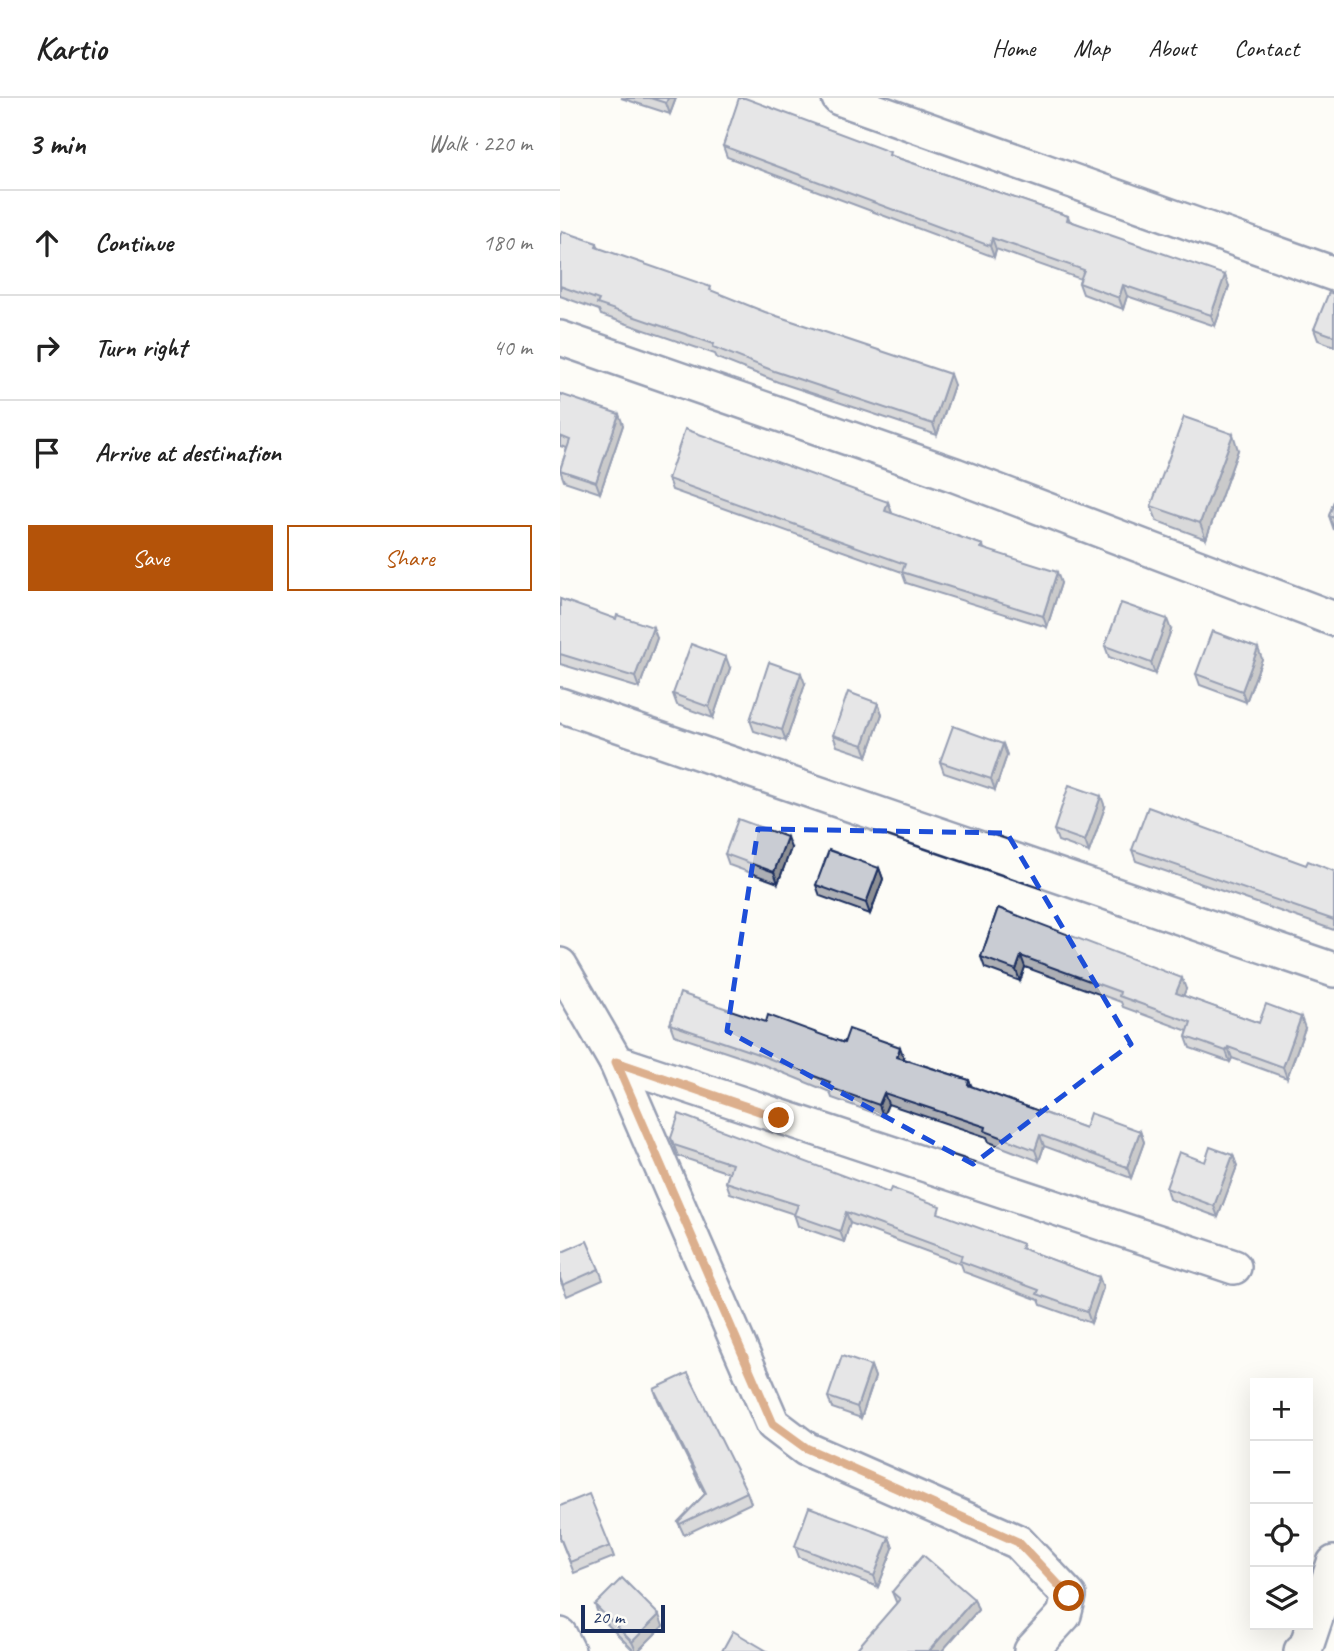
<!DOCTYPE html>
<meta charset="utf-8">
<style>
body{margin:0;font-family:Caveat,sans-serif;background:#f2f2f2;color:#222}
.controls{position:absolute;right:21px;bottom:21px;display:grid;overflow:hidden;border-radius:0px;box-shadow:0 7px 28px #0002}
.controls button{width:63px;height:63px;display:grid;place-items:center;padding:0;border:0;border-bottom:2px solid #e0e0e0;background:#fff;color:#222;font:35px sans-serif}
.scale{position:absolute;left:21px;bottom:18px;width:84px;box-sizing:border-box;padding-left:7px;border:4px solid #1b2f5e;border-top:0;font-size:19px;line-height:24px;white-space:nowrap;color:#1b2f5e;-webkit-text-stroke:5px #fdfcf7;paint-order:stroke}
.stop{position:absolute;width:21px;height:21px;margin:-16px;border:5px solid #b45309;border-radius:50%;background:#fff}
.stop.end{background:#b45309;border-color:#fff;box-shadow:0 2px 7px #0008}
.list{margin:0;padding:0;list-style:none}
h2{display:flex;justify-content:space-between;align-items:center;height:91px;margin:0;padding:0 28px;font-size:30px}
h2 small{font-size:23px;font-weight:400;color:#767676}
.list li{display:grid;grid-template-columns:46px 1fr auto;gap:21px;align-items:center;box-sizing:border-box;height:105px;padding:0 28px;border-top:2px solid #e0e0e0}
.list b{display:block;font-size:26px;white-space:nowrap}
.list em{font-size:23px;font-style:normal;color:#767676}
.actions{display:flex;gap:14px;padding:21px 28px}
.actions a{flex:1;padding:16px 0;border:2px solid #b45309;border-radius:0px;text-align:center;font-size:24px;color:#b45309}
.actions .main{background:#b45309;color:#fff}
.icon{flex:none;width:38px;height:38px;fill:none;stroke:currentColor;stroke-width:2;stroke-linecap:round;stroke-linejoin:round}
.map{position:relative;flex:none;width:774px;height:1553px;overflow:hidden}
header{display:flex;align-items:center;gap:42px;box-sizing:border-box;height:98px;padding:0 35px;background:#fff;border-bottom:2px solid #e0e0e0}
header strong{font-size:33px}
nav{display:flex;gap:38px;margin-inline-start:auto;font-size:24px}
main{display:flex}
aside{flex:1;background:#fff}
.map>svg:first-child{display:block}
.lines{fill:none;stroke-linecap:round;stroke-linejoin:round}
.minor-casing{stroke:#1b2f5e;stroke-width:38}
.minor{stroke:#fdfcf7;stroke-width:33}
.wall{fill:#adafb5;stroke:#1b2f5e;stroke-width:2}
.shaded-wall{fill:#8d8f94;stroke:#1b2f5e;stroke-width:2}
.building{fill:#c9ccd3;stroke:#1b2f5e;stroke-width:2}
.route{stroke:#b45309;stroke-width:9}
.marked{fill:none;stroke:#1d4ed8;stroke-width:5;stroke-dasharray:14 9;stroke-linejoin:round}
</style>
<header>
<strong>Kartio</strong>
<nav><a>Home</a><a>Map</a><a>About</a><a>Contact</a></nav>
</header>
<main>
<aside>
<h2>3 min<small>Walk · 220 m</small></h2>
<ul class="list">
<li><svg class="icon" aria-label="ahead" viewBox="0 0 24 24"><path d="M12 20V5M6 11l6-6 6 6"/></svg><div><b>Continue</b></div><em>180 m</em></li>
<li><svg class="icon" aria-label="right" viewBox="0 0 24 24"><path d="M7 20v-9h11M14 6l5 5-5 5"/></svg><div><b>Turn right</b></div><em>40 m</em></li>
<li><svg class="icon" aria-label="arrive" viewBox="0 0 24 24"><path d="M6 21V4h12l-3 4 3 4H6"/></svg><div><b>Arrive at destination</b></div></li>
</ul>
<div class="actions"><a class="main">Save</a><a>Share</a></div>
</aside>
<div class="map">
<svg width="774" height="1553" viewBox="0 0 774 1553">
<rect width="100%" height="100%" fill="#fdfcf7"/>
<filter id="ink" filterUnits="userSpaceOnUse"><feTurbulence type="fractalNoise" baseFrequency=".0143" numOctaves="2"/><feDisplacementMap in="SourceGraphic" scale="14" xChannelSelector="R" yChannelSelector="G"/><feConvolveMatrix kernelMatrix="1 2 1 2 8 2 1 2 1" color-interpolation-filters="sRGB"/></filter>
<g filter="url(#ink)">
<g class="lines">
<defs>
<g id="minor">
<path d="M279 0 774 176"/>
<path d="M0 240 395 377 774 521"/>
<path d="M0 607 774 872"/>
<path d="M0 867 56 964 674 1169"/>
<path d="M56 964 213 1326 246 1351 458 1444 509 1498 504 1517 471 1553"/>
<path d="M0 1537 8 1553"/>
<path d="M741 1553 746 1549 774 1465"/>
</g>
</defs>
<use href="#minor" class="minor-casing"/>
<use href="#minor" class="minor"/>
</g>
<g class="wall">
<path d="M61 0H116L110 16Z"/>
<path d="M163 48 332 58 508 118 510 123 669 188 655 228 567 198 563 211 523 196 519 185 521 181 436 151 434 159 167 59Z"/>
<path d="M0 138 37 145 39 151 394 287 377 337 218 284 157 260 155 256 41 217 39 212 0 198Z"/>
<path d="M774 196V248L758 242 754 231Z"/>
<path d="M0 296 63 327 40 395 4 383 0 372 7 350 0 348Z"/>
<path d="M678 352 646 441 597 423 591 408Z"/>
<path d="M108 381 328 404 332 416 423 447 424 451 501 485 487 529 346 485 342 474 112 392Z"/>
<path d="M774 403V432L769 418Z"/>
<path d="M0 501 97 540 79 590 0 566Z"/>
<path d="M611 532 595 576 549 559 545 548Z"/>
<path d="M702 561 686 604 640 587 636 576Z"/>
<path d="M170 570 153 620 117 607 113 596Z"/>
<path d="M245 586 226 643 194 633 190 622Z"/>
<path d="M318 605 322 616 307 658 277 648 273 637Z"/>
<path d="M443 646 447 657 435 692 384 675 380 664Z"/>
<path d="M545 709 529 754 498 743 494 732Z"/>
<path d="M231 750 218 785 169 767 165 756Z"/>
<path d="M572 752 746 767 774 773V832L576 763Z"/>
<path d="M319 770 323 781 310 816 260 798 256 787Z"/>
<path d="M438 810 626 891 623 898 699 925 745 930 727 980 672 960 670 964 630 950 626 939 628 933 563 909 561 904 465 869 460 883 425 870 421 859Z"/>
<path d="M206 924 344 961 409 982 412 989 525 1030 580 1033 584 1044 571 1080 484 1048 479 1063 429 1044 427 1039 328 1006 323 1018 272 1000 270 994 199 965 114 937 110 926Z"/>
<path d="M111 1040 383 1117 465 1152 539 1179 543 1190 531 1225 481 1207 479 1202 404 1174 401 1166 290 1125 284 1144 238 1128 234 1116 170 1095 166 1084 169 1075 118 1058Z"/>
<path d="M673 1057 677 1068 658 1119 609 1101 606 1090 645 1064Z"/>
<path d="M0 1155 39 1171 43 1182 7 1198 0 1182Z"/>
<path d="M311 1268 315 1279 301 1320 272 1310 268 1299Z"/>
<path d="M94 1291 187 1394 191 1405 124 1437 118 1424 145 1396 98 1302Z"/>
<path d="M329 1439 333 1450 318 1489 239 1459 235 1448Z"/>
<path d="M0 1440 50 1448 54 1459 14 1475Z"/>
<path d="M332 1494 414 1501 418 1512 382 1553H295L337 1506Z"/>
<path d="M35 1507 103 1528 78 1553H74L39 1518Z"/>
</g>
<g class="shaded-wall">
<path d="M108 0H116L110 16 106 5Z"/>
<path d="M432 140 436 151 434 159 430 148Z"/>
<path d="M665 177 669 188 655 228 651 217Z"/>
<path d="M563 187 567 198 563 211 559 200Z"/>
<path d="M390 276 394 287 377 337 373 326Z"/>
<path d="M59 316 63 327 40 395 36 384Z"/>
<path d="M673 336 678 352 646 441 640 425Z"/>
<path d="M328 404 332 415 329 424 325 413Z"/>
<path d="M497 474 501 485 487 529 483 518Z"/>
<path d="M607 521 611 532 595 576 591 565Z"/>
<path d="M93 529 97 540 79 590 75 579Z"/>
<path d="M698 550 702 561 686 604 682 593Z"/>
<path d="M166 559 170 570 153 620 149 609Z"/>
<path d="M241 575 245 586 226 643 222 632Z"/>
<path d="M318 605 322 616 307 658 303 647Z"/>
<path d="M443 646 447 657 435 692 431 681Z"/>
<path d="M541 698 545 709 529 754 525 743Z"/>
<path d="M227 739 231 750 218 785 214 774Z"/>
<path d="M319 770 323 781 310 816 306 805Z"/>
<path d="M461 858 465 869 460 883 456 872Z"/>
<path d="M622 880 626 891 620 906 616 895Z"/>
<path d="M741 919 745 930 727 980 723 969Z"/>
<path d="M340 949 344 960 341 970 337 959Z"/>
<path d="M668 949 672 960 670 964 666 953Z"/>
<path d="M324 995 328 1006 323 1018 319 1007Z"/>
<path d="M580 1033 584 1044 571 1080 567 1069Z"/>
<path d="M480 1037 484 1048 479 1063 475 1052Z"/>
<path d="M673 1057 677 1068 658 1119 654 1108Z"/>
<path d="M286 1114 290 1125 284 1144 280 1133Z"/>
<path d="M539 1179 543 1190 531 1225 527 1214Z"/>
<path d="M311 1268 315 1279 301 1320 297 1309Z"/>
<path d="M329 1439 333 1450 318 1489 314 1478Z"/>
<path d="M414 1501 418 1512 382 1553H369Z"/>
<path d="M99 1517 103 1528 78 1553H76L72 1544Z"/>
</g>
<g class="building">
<path d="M90 0H108L106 5Z"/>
<path d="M179 0H185L330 54 329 57 508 118 507 122 665 177 651 217 563 187 559 200 519 185 524 172 432 140 430 148 163 48Z"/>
<path d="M2 133 37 145 36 149 151 189 150 192 205 214 390 276 373 326 214 273 153 249 154 246 37 206 39 202 0 188V138Z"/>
<path d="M769 194 774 196V238L754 231Z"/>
<path d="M0 296 59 316 36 384 0 372 10 342 0 338Z"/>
<path d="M624 319 673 336 640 425 591 408Z"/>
<path d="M125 331 328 404 325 413 423 447 421 450 497 474 483 518 342 474 345 466 108 381Z"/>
<path d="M774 403V420L769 418Z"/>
<path d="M0 501 56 521 57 517 93 529 75 579 0 556Z"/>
<path d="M561 505 607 521 591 565 545 548Z"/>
<path d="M652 533 698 550 682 593 636 576Z"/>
<path d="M131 546 166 559 149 609 113 596Z"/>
<path d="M209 564 241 575 222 632 190 622Z"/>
<path d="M288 594 318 605 303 647 273 637Z"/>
<path d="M393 628 443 646 431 681 380 664Z"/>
<path d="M509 687 541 698 525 743 494 732Z"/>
<path d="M588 709 746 767 748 763 774 773V822L572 752Z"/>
<path d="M178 721 227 739 214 774 165 756Z"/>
<path d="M269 752 319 770 306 805 256 787Z"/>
<path d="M438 810 622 880 616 895 699 925 706 906 741 919 723 969 668 949 666 953 626 939 631 924 559 898 560 894 461 858 456 872 421 859Z"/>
<path d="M120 895 206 924 208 917 284 945 289 931 340 949 337 959 409 982 408 987 525 1030 530 1015 580 1033 567 1069 480 1037 475 1052 425 1033 426 1029 324 995 319 1007 268 989 270 984 195 955 110 926Z"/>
<path d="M119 1016 329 1095 331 1090 380 1108 378 1115 463 1146 461 1150 539 1179 527 1214 477 1196 479 1192 400 1163 402 1157 286 1114 280 1133 234 1117 238 1107 166 1084 172 1066 114 1047 111 1040Z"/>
<path d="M650 1049 673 1057 654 1108 606 1090 619 1054 645 1064Z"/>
<path d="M27 1143 39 1171 3 1187 0 1180V1155Z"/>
<path d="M282 1258 311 1268 297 1309 268 1299Z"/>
<path d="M128 1275 187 1394 120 1426 118 1424 146 1395 94 1291Z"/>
<path d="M29 1396 50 1448 10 1464 0 1439V1408Z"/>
<path d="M249 1409 329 1439 314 1478 235 1448Z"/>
<path d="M363 1457 414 1501 369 1553H295L340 1501 332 1494Z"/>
<path d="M62 1480 99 1517 72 1544 35 1507Z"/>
<path d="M173 1533 207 1553H162Z"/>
</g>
</g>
<g class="lines" filter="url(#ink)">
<path class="route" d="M219 1020 56 964 213 1326 246 1350 458 1444 509 1498"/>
</g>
<path d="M0 0H774V1553H0ZM198 731 447 735 571 946 413 1066 167 933Z" fill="#fdfcf7" fill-opacity=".55" fill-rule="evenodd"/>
<path class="marked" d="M198 731 447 735 571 946 413 1066 167 933Z"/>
</svg>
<div class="controls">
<button>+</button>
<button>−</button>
<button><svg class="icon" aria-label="locate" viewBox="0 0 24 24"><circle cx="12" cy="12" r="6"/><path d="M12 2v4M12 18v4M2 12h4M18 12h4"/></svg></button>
<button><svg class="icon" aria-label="layers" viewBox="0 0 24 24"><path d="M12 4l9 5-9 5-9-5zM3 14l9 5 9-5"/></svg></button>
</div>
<div class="scale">20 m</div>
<div class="stop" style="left:509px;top:1498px"></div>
<div class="stop end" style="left:219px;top:1020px"></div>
</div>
</main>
